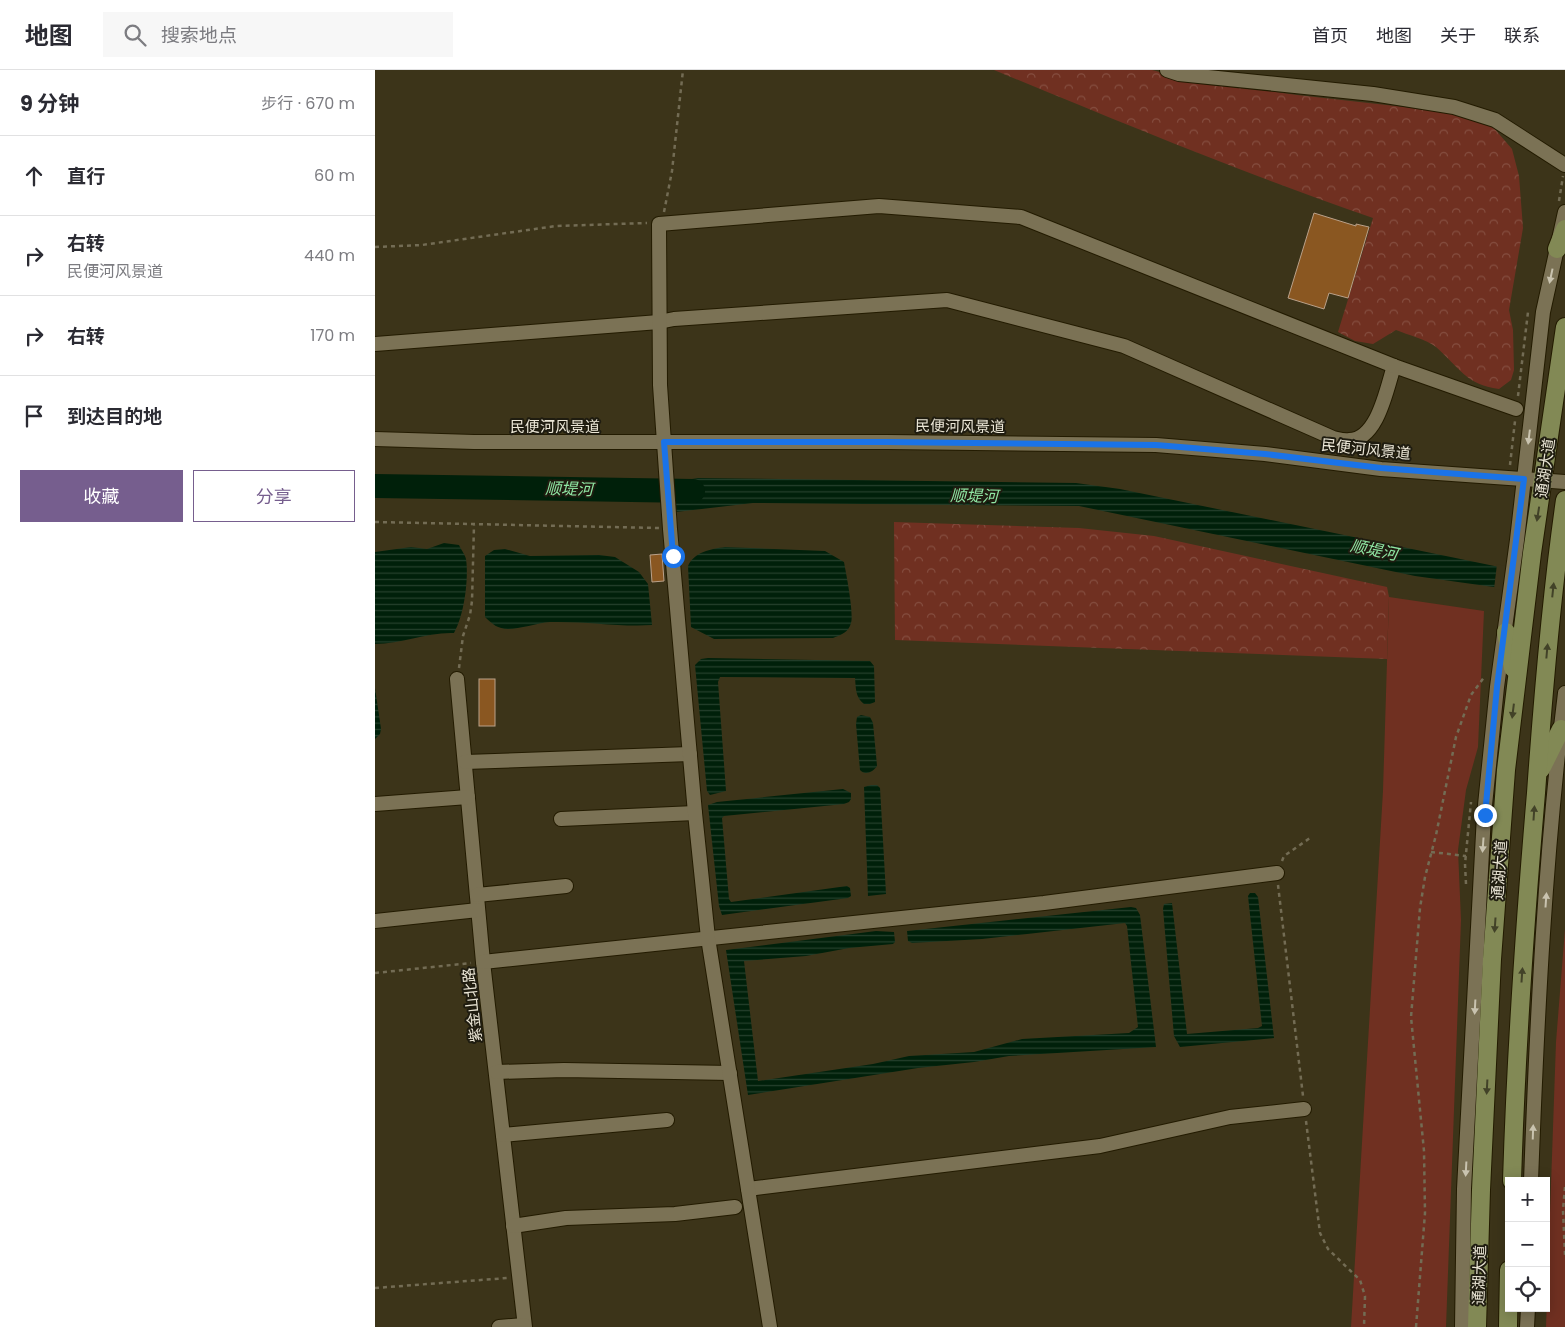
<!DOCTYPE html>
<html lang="zh">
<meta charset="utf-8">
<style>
body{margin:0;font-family:Poppins,"Noto Sans SC",sans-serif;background:#f7f7f7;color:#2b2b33}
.controls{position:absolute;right:15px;bottom:15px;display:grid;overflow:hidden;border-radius:0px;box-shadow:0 2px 12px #0003}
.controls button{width:45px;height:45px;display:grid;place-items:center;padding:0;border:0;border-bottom:1px solid #e1e1e2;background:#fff;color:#2b2b33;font:25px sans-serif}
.stop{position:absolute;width:15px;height:15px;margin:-11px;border:4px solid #1a73e8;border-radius:50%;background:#fff}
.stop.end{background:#1a73e8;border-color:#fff;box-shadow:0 1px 5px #0008}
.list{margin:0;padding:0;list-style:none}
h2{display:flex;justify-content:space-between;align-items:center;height:65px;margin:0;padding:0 20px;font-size:21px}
h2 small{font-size:16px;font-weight:400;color:#7c7c81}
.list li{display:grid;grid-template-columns:32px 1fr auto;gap:15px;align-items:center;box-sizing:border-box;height:80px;padding:0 20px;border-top:1px solid #e1e1e2}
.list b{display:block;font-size:19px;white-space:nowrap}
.list p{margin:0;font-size:16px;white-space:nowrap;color:#7c7c81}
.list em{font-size:16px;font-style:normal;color:#7c7c81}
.actions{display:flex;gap:10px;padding:15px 20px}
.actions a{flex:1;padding:11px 0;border:1px solid #765e8e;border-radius:0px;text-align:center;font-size:18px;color:#765e8e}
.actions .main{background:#765e8e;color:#fff}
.icon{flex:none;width:28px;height:28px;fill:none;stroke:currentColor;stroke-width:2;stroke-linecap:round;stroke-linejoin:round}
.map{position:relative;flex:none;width:1190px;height:1257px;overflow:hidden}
header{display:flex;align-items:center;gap:30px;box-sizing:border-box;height:70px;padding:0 25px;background:#fff;border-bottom:1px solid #e1e1e2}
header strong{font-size:24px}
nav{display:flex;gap:28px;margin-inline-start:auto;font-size:18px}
.search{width:350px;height:45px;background:#f7f7f7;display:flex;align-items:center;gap:12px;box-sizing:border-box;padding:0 18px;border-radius:0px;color:#7c7c81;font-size:19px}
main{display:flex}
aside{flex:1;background:#fff}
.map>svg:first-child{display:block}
.forest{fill:url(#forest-crowns)}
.park{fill:#703021}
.water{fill:url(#water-rules)}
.pier{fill:#3c3419}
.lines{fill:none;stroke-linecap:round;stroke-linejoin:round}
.river{stroke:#00200a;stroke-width:24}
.building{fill:#8a5721;stroke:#baa18a}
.minor-casing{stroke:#231b01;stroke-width:16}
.major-casing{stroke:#231b01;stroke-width:20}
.path{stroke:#736c54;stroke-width:2.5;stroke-dasharray:4 4;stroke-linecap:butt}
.minor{stroke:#7b7255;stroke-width:14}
.major{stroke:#828955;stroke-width:18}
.oneway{fill:#c9c3af}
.oneway2{fill:#424228}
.route{stroke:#1a73e8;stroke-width:6}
.labels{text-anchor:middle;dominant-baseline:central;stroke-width:4;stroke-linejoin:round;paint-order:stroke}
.street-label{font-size:15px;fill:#ebe6d6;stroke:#1f1c10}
.water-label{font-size:16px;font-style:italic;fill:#8fe6a3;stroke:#1f1c10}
</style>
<header>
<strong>地图</strong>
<div class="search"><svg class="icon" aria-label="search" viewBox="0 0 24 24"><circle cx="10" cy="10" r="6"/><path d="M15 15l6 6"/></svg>搜索地点</div>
<nav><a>首页</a><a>地图</a><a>关于</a><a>联系</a></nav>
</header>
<main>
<aside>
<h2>9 分钟<small>步行 · 670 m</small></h2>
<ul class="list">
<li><svg class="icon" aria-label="ahead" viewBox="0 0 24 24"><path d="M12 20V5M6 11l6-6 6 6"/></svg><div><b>直行</b></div><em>60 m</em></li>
<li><svg class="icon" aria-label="right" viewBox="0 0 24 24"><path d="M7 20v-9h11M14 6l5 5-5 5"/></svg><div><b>右转</b><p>民便河风景道</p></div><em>440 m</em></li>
<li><svg class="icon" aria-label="right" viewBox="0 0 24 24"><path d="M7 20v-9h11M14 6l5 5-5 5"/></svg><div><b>右转</b></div><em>170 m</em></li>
<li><svg class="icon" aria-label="arrive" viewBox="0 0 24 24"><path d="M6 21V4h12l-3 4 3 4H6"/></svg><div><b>到达目的地</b></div></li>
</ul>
<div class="actions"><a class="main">收藏</a><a>分享</a></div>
</aside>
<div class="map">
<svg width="1190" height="1257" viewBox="0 0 1190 1257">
<defs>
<pattern id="forest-crowns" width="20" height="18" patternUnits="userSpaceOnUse" patternTransform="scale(1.25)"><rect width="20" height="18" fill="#703021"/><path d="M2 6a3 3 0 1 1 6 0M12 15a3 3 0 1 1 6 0" fill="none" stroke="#854e40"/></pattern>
<pattern id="water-rules" width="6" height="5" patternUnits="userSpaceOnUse" patternTransform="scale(1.25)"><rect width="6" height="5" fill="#00200a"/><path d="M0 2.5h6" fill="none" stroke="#25402d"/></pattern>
</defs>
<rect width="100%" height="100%" fill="#3c3419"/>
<g class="forest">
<path d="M619 0H777L816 10 922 25 1083 43 1118 57 1137 79 1144 106 1148 158 1134 240 1138 260 1139 300 1136 310 1124 319C1091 315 1084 297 1061 277 1051 269 1033 265 1021 260L998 274 980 271 963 262 998 148C870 104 745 52 619 0Z"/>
<path d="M519 452 704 458 779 466 1012 517 1014 527 1012 589 520 570Z"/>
</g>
<g class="park">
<path d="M1014 527 1109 541 1103 677 1091 720 1083 780 1086 850 1071 1257H976L1008 721Z"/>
<path d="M1190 859V1257H1171L1181 972Z"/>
</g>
<g class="water">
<path d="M323 408 701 413 745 419 1134 499 1190 527 1040 506 704 436 378 433 301 442 298 414 305 411Z"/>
<path d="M69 473 84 475C86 480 90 484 91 489 94 509 89 546 79 563 52 562 27 574 0 574V482L36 477 52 479Z"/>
<path d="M350 477 450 481 469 492C471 503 479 543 476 553 474 562 466 565 458 568L339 569 316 557 313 496C319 482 336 479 350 477Z"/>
<path d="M130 479 155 486 224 485 240 487 264 502 273 514 277 555C243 557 210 551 175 552 162 553 145 559 133 559 123 559 117 554 110 547V486L119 480Z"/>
<path d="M333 588 495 591 499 596 500 632 495 634H489C480 627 481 618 480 608L345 607 343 612 351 721 335 725 332 721 320 595 326 589Z"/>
<path d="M0 618 6 659 5 664 0 669Z"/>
<path d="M486 645 495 647 498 653 502 696C498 702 490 706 485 700L481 654 482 647Z"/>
<path d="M496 715H502L505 718 511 824 493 826 489 717Z"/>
<path d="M468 719 476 723V729L474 732 469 734 349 746 347 748 354 829 356 832 472 816 475 818 476 826 473 828 347 845 344 836 333 735 342 732Z"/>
<path d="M875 823H880L883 827 899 968 805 977 799 966 788 839 789 834 797 833 812 964 883 958 887 956 873 826Z"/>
<path d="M756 837 761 838 765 845 781 977 634 986 599 992 543 998 373 1025 351 880 501 861 519 862 520 872 518 874 474 878 431 886 369 891 383 1011 498 994 534 986 599 982 647 969 754 963 763 957 752 856 750 853 607 869 537 873 533 871 532 861Z"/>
</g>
<path class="pier" d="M1122 494 1134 497 1190 500V530L1119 519Z"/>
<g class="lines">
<path class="river" d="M0 416 318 421"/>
</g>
<g class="building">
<path d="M939 143 981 156V154L994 157 973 228 954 223 949 239 913 228Z"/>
<path d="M287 484 289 511 277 512 275 485Z"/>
<rect x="104" y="609" width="16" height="47"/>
</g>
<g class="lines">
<defs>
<g id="minor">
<path d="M792 0 804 4 998 24 1079 37 1120 50 1190 95"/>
<path d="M0 274 284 252 299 249 572 230 749 276 958 368C963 369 969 371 974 370 1003 370 1012 317 1019 296L1141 339"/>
<path d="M0 369 99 372H513L781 375 890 384 1006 399 1190 412"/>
<path d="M82 609 108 892 150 1257"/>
<path d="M90 692 315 684"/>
<path d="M0 734 93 727"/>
<path d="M186 749 320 743"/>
<path d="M102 825 191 816"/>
<path d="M0 851 103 840"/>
<path d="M108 892 669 833 902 803"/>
<path d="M121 1002 189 1000 355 1003"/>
<path d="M128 1065 292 1050"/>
<path d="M1156 1111C1162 948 1170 785 1190 623"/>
<path d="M373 1119 725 1076 855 1047 929 1039"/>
<path d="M138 1156 191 1148 300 1144 360 1137"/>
<path d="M124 1257 149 1255"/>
<path d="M395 1257 333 868 320 743 295 459 285 315 284 154 504 136 646 147 1019 296"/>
<path d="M1087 1257 1089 1119 1109 745 1122 617 1142 470 1168 242 1190 142"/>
<path d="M1152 1257 1153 1238"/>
</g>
<g id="major">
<path d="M1182 179 1190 159"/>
<path d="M1131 562 1138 598"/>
<path d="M1166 699 1186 659"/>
<path d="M1137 1111C1141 981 1150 852 1161 723 1168 625 1176 527 1190 430"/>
<path d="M1102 1257 1106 1120 1117 889 1131 700 1157 483 1190 257"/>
<path d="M1133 1257 1134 1200"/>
</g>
</defs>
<use href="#minor" class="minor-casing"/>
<use href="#major" class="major-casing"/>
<g class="path">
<path d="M1184 131 1188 106"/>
<path d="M289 142 297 101 308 0"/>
<path d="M0 177 47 175 181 156 272 153"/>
<path d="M1143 326 1153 242"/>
<path d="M1135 395 1140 351"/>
<path d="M0 452 284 458"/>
<path d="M84 598 88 566 95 545 97 531 99 455"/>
<path d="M1056 782 1091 786"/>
<path d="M907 791 909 786 935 768"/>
<path d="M1091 814 1090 794 1096 732"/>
<path d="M903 815 928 1026"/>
<path d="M0 903 96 893"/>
<path d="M931 1051 945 1163 953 1179 985 1210 990 1226 989 1257"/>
<path d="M1190 1117 1188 1140 1190 1185"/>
<path d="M0 1218 132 1208"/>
<path d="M1041 1257 1050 1143 1049 1081 1036 947 1045 838 1050 807 1061 765 1081 667 1096 625 1110 606"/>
</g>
<use href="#minor" class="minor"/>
<use href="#major" class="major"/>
</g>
<defs><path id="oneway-solid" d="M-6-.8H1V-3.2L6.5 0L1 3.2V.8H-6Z" transform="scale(1.25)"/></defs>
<g class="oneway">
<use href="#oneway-solid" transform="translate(1176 206) rotate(102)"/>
<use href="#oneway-solid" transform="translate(1154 367) rotate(97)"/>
<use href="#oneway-solid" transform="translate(1108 775) rotate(94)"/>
<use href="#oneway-solid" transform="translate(1171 830) rotate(-86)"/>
<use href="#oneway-solid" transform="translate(1100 937) rotate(93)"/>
<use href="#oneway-solid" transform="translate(1158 1062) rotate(-88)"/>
<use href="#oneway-solid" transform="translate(1091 1099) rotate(93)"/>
</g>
<g class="oneway2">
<use href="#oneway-solid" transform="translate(1163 444) rotate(99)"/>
<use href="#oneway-solid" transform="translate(1178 520) rotate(-84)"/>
<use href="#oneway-solid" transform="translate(1172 581) rotate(-85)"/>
<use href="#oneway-solid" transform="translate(1138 641) rotate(97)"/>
<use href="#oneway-solid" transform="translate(1159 743) rotate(-86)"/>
<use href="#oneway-solid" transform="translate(1120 855) rotate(94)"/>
<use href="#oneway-solid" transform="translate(1147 905) rotate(-86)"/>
<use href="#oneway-solid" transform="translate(1112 1017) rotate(93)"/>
</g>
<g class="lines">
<path class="route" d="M298 486 289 372H512L781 375 890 384 1006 398 1149 409 1122 617 1110 745"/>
</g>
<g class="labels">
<g class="street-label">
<text x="180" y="356">民便河风景道</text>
<text transform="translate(585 356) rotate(1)">民便河风景道</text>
<text transform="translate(991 379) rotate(6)">民便河风景道</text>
<text transform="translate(1170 398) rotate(-82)">通湖大道</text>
<text transform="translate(1124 800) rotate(-86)">通湖大道</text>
<text transform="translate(97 935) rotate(-96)">紫金山北路</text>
<text transform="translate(1104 1205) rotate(-88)">通湖大道</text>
</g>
<g class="water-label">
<text transform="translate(194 419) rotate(1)">顺堤河</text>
<text transform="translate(599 426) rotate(1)">顺堤河</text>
<text transform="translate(999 480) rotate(11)">顺堤河</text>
</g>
</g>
</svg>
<div class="controls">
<button>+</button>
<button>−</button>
<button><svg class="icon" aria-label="locate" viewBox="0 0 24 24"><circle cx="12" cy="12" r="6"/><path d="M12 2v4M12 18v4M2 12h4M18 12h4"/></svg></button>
</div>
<div class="stop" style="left:298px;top:486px"></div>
<div class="stop end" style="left:1110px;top:745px"></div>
</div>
</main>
